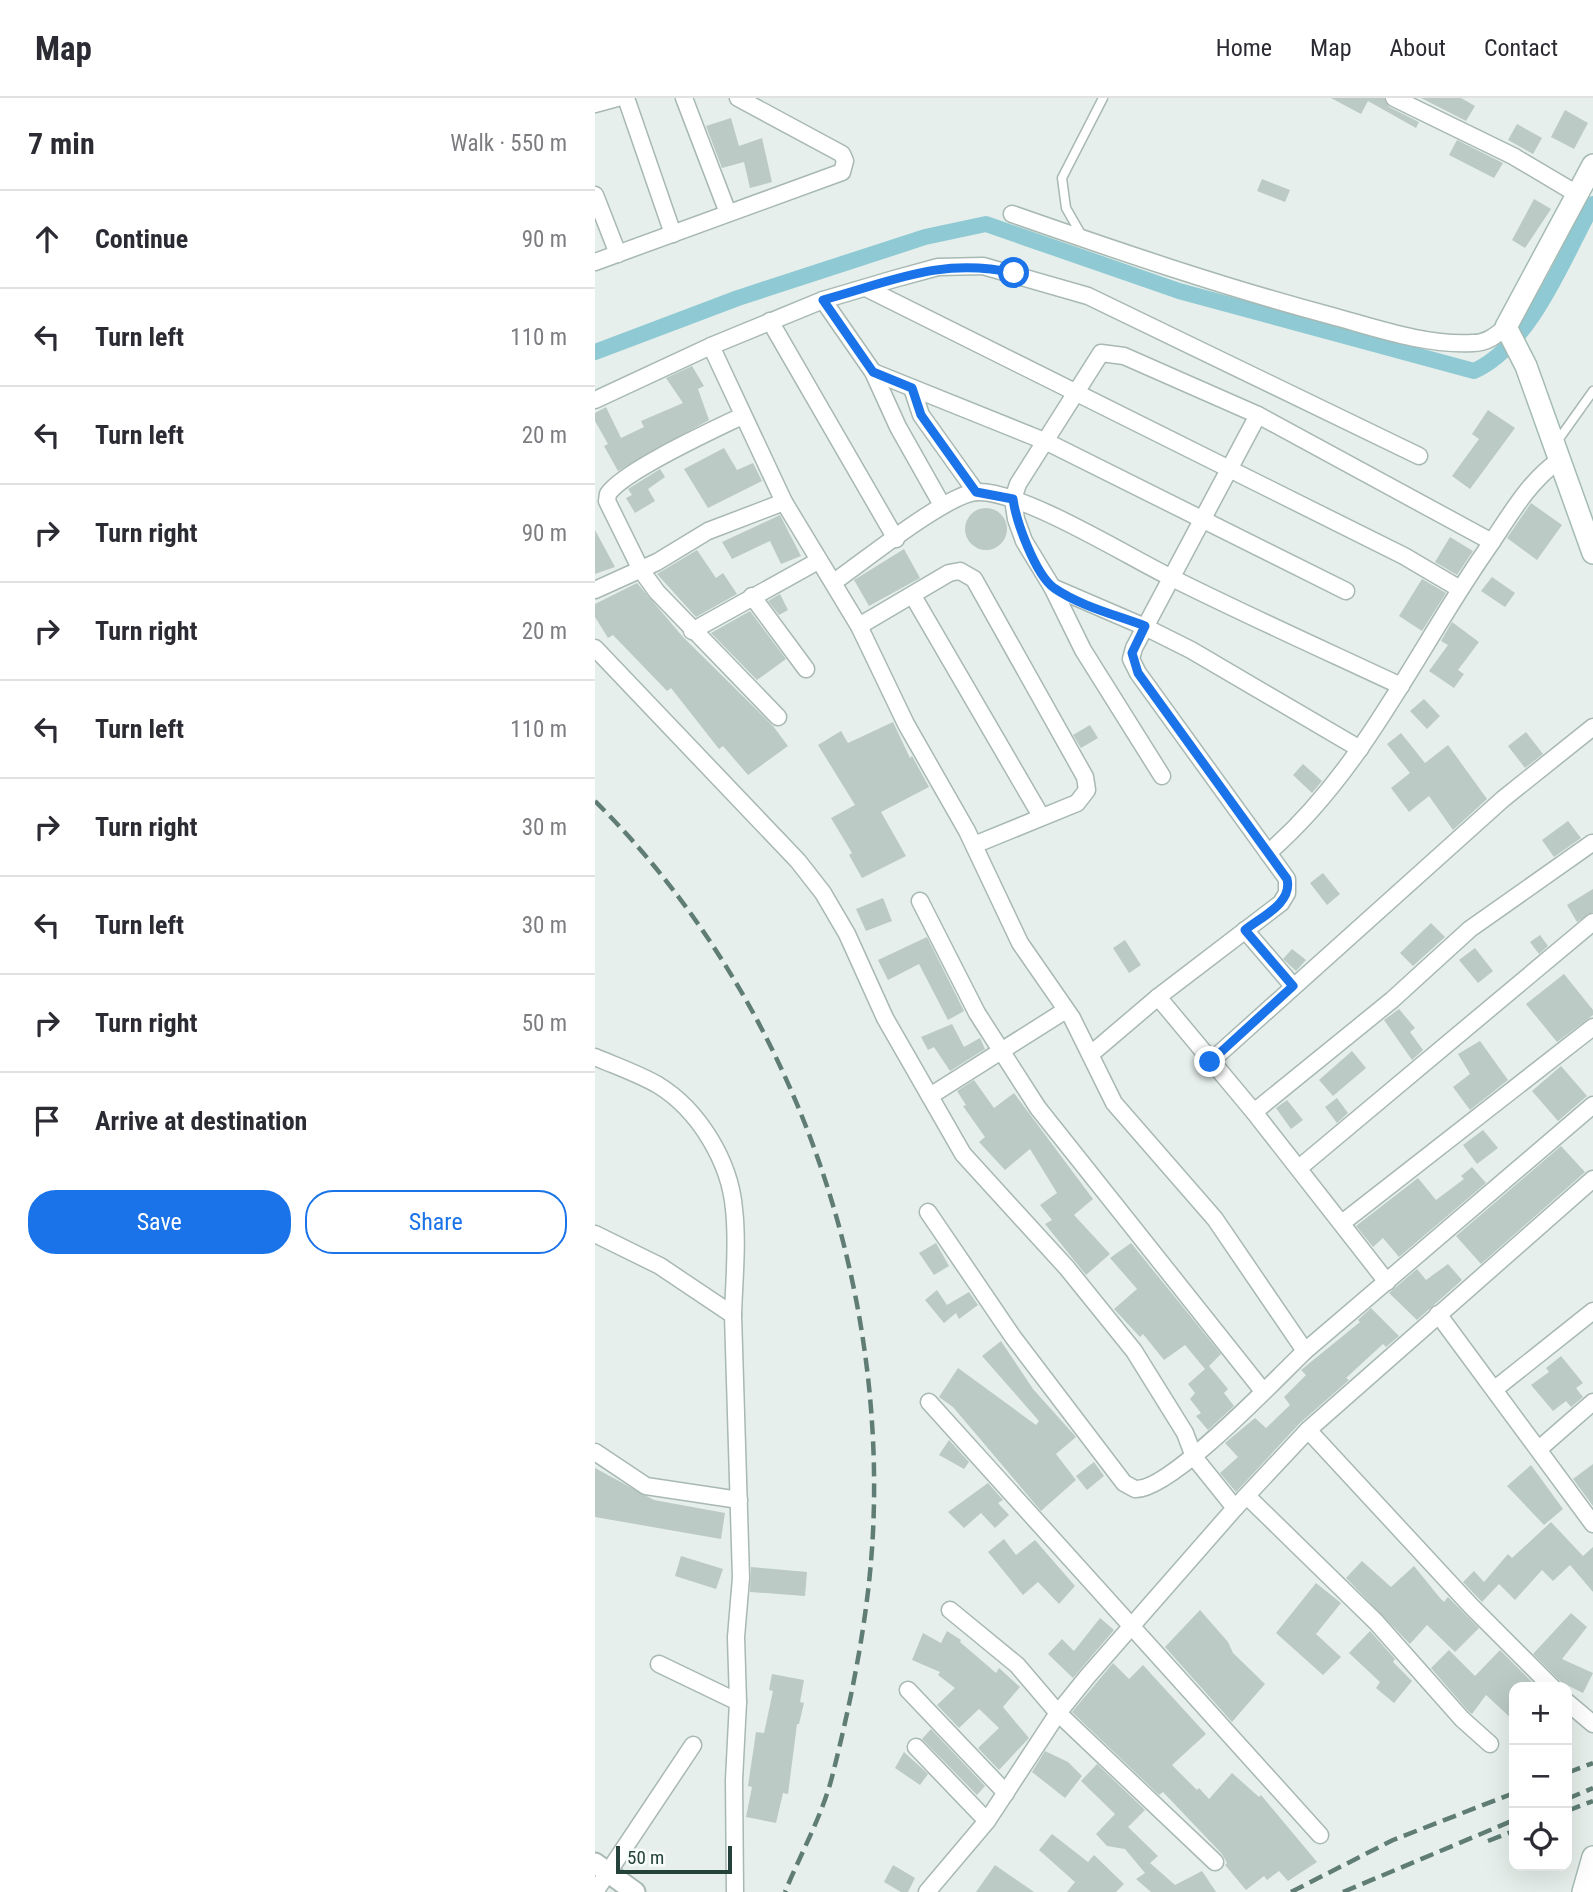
<!DOCTYPE html>
<meta charset="utf-8">
<style>
body{margin:0;font-family:"Roboto Condensed",sans-serif;background:#f7f7f7;color:#2b2b33}
.controls{position:absolute;right:21px;bottom:21px;display:grid;overflow:hidden;border-radius:14px;box-shadow:0 7px 28px #0002}
.controls button{width:63px;height:63px;display:grid;place-items:center;padding:0;border:0;border-bottom:2px solid #e1e1e2;background:#fff;color:#2b2b33;font:35px sans-serif}
.scale{position:absolute;left:21px;bottom:18px;width:116px;box-sizing:border-box;padding-left:7px;border:4px solid #24423a;border-top:0;font-size:19px;line-height:24px;white-space:nowrap;color:#24423a;-webkit-text-stroke:5px #f7fbf9;paint-order:stroke}
.stop{position:absolute;width:21px;height:21px;margin:-16px;border:5px solid #1a73e8;border-radius:50%;background:#fff}
.stop.end{background:#1a73e8;border-color:#fff;box-shadow:0 2px 7px #0008}
.list{margin:0;padding:0;list-style:none}
h2{display:flex;justify-content:space-between;align-items:center;height:91px;margin:0;padding:0 28px;font-size:30px}
h2 small{font-size:23px;font-weight:400;color:#7c7c81}
.list li{display:grid;grid-template-columns:46px 1fr auto;gap:21px;align-items:center;box-sizing:border-box;height:98px;padding:0 28px;border-top:2px solid #e1e1e2}
.list b{display:block;font-size:26px;white-space:nowrap}
.list em{font-size:23px;font-style:normal;color:#7c7c81}
.actions{display:flex;gap:14px;padding:21px 28px}
.actions a{flex:1;padding:16px 0;border:2px solid #1a73e8;border-radius:28px;text-align:center;font-size:24px;color:#1a73e8}
.actions .main{background:#1a73e8;color:#fff}
.icon{flex:none;width:38px;height:38px;fill:none;stroke:currentColor;stroke-width:2;stroke-linecap:round;stroke-linejoin:round}
.map{position:relative;flex:none;width:998px;height:1794px;overflow:hidden}
header{display:flex;align-items:center;gap:42px;box-sizing:border-box;height:98px;padding:0 35px;background:#fff;border-bottom:2px solid #e1e1e2}
header strong{font-size:33px}
nav{display:flex;gap:38px;margin-inline-start:auto;font-size:24px}
main{display:flex}
aside{flex:1;background:#fff}
.map>svg:first-child{display:block}
.lines{fill:none;stroke-linecap:round;stroke-linejoin:round}
.canal{stroke:#8ec9d4;stroke-width:16}
.building{fill:#bbcac4}
.service-casing{stroke:#a8b8b2;stroke-width:11}
.minor-casing{stroke:#a8b8b2;stroke-width:19}
.tertiary-casing{stroke:#a8b8b2;stroke-width:23}
.secondary-casing{stroke:#a4bbb3;stroke-width:24}
.service{stroke:#fff;stroke-width:8}
.minor{stroke:#fff;stroke-width:16}
.tertiary{stroke:#fff;stroke-width:19}
.secondary{stroke:#fff;stroke-width:21}
.rail{stroke:#5f7d75;stroke-width:4.5;stroke-dasharray:14 7;stroke-linecap:butt}
.route{stroke:#1a73e8;stroke-width:9}
</style>
<header>
<strong>Map</strong>
<nav><a>Home</a><a>Map</a><a>About</a><a>Contact</a></nav>
</header>
<main>
<aside>
<h2>7 min<small>Walk · 550 m</small></h2>
<ul class="list">
<li><svg class="icon" aria-label="ahead" viewBox="0 0 24 24"><path d="M12 20V5M6 11l6-6 6 6"/></svg><div><b>Continue</b></div><em>90 m</em></li>
<li><svg class="icon" aria-label="left" viewBox="0 0 24 24"><path d="M17 20v-9H6M10 6l-5 5 5 5"/></svg><div><b>Turn left</b></div><em>110 m</em></li>
<li><svg class="icon" aria-label="left" viewBox="0 0 24 24"><path d="M17 20v-9H6M10 6l-5 5 5 5"/></svg><div><b>Turn left</b></div><em>20 m</em></li>
<li><svg class="icon" aria-label="right" viewBox="0 0 24 24"><path d="M7 20v-9h11M14 6l5 5-5 5"/></svg><div><b>Turn right</b></div><em>90 m</em></li>
<li><svg class="icon" aria-label="right" viewBox="0 0 24 24"><path d="M7 20v-9h11M14 6l5 5-5 5"/></svg><div><b>Turn right</b></div><em>20 m</em></li>
<li><svg class="icon" aria-label="left" viewBox="0 0 24 24"><path d="M17 20v-9H6M10 6l-5 5 5 5"/></svg><div><b>Turn left</b></div><em>110 m</em></li>
<li><svg class="icon" aria-label="right" viewBox="0 0 24 24"><path d="M7 20v-9h11M14 6l5 5-5 5"/></svg><div><b>Turn right</b></div><em>30 m</em></li>
<li><svg class="icon" aria-label="left" viewBox="0 0 24 24"><path d="M17 20v-9H6M10 6l-5 5 5 5"/></svg><div><b>Turn left</b></div><em>30 m</em></li>
<li><svg class="icon" aria-label="right" viewBox="0 0 24 24"><path d="M7 20v-9h11M14 6l5 5-5 5"/></svg><div><b>Turn right</b></div><em>50 m</em></li>
<li><svg class="icon" aria-label="arrive" viewBox="0 0 24 24"><path d="M6 21V4h12l-3 4 3 4H6"/></svg><div><b>Arrive at destination</b></div></li>
</ul>
<div class="actions"><a class="main">Save</a><a>Share</a></div>
</aside>
<div class="map">
<svg width="998" height="1794" viewBox="0 0 998 1794">
<rect width="100%" height="100%" fill="#e6efeb"/>
<g class="lines">
<path class="canal" d="M0 254 143 200 330 139 391 126 584 193 879 273C936 247 969 159 998 106"/>
</g>
<g class="building">
<path d="M736 0H789L794 9 824 24 821 30 773 3 766 16Z"/>
<path d="M826 0H866L880 8 871 23Z"/>
<path d="M970 12 993 25 979 51 956 39Z"/>
<path d="M136 20 144 48 167 40 177 84 155 90 149 64 127 70 111 28Z"/>
<path d="M922 26 947 40 938 56 913 42Z"/>
<path d="M862 42 908 65 899 80 854 57Z"/>
<path d="M667 81 695 92 690 104 662 93Z"/>
<path d="M939 101 956 111 930 150 917 142Z"/>
<path d="M97 268 109 288 103 291 114 322 23 373 9 348 13 346 0 323V315L11 309 26 340 49 329 46 323 88 305 71 280Z"/>
<path d="M893 312 920 330 875 391 857 378 884 341 877 336Z"/>
<path d="M129 350 142 372 158 365 167 383 113 410 89 371Z"/>
<path d="M65 371 70 379 53 391 60 403 40 415 31 400 37 397 33 391Z"/>
<path d="M936 405 967 427 942 462 912 440Z"/>
<circle cx="391" cy="431" r="21"/>
<path d="M185 417 206 458 186 466 175 443 137 461 127 444Z"/>
<path d="M0 432 20 469 0 476Z"/>
<path d="M855 439 878 453 862 477 840 464Z"/>
<path d="M309 451 325 480 274 508 259 482Z"/>
<path d="M102 452 121 480 128 475 142 496 101 519 62 476Z"/>
<path d="M897 479 920 495 910 509 886 493Z"/>
<path d="M827 481 851 495 827 533 804 518Z"/>
<path d="M42 485 88 539 178 628 193 648 153 677 128 648 124 651 76 590 72 593 18 537 13 540 0 519V506Z"/>
<path d="M185 496 193 512 184 517 173 503Z"/>
<path d="M155 513 191 561 162 582 116 535Z"/>
<path d="M857 524 884 544 863 572 869 576 859 590 834 573 853 547 846 543Z"/>
<path d="M829 601 845 618 832 631 815 613Z"/>
<path d="M298 624 315 660 317 658 334 689 286 714 311 758 267 780 254 757 257 755 236 720 260 707 223 647 246 633 253 645Z"/>
<path d="M495 627 503 640 486 650 478 637Z"/>
<path d="M931 634 948 656 930 670 913 648Z"/>
<path d="M806 635 830 665 853 647 892 701 858 732 834 698 814 714 796 690 815 675 792 646Z"/>
<path d="M708 666 727 683 717 695 698 677Z"/>
<path d="M973 723 986 740 959 759 947 742Z"/>
<path d="M728 775 745 796 732 807 715 785Z"/>
<path d="M998 791V814L982 824 972 807Z"/>
<path d="M288 800 297 823 271 833 261 811Z"/>
<path d="M836 825 850 839 818 868 805 855Z"/>
<path d="M945 837 953 848 944 856 935 844Z"/>
<path d="M332 839 369 913 353 922 324 866 293 882 283 862Z"/>
<path d="M530 842 546 867 534 875 518 850Z"/>
<path d="M880 850 898 873 883 885 864 862Z"/>
<path d="M697 851 711 862 701 873 688 861Z"/>
<path d="M969 876 998 912V917L962 944 931 906Z"/>
<path d="M804 911 820 930 815 934 828 952 817 962 789 922Z"/>
<path d="M357 926 369 949 385 940 390 951 355 973 339 949 333 952 326 939Z"/>
<path d="M885 943 913 982 875 1012 858 989 875 976 863 956Z"/>
<path d="M757 953 771 970 738 998 724 982Z"/>
<path d="M966 968 992 998 963 1023 937 993Z"/>
<path d="M379 982 399 1010 419 995 498 1101 479 1117 515 1156 491 1177 450 1126 457 1122 445 1107 462 1095 435 1051 410 1072 384 1044 390 1039 368 1008 371 1007 362 993Z"/>
<path d="M742 1000 753 1015 742 1025 730 1009Z"/>
<path d="M692 1002 708 1022 696 1031 681 1010Z"/>
<path d="M888 1032 903 1050 882 1066 868 1047Z"/>
<path d="M966 1048 990 1074 886 1166 861 1138Z"/>
<path d="M877 1069 891 1085 804 1159 788 1140 778 1149 761 1128 823 1080 841 1102 869 1081 866 1078Z"/>
<path d="M341 1145 354 1168 339 1177 324 1155Z"/>
<path d="M536 1145 626 1256 614 1268 633 1291 629 1295 639 1308 613 1332 601 1318 606 1315 595 1301 600 1295 593 1286 610 1271 590 1247 569 1262 548 1236 545 1239 519 1211 542 1191 515 1160Z"/>
<path d="M853 1166 867 1182 822 1222 794 1195 822 1171 831 1182Z"/>
<path d="M342 1192 352 1207 374 1194 383 1207 364 1221 361 1215 349 1225 330 1202Z"/>
<path d="M776 1210 804 1238 791 1249 788 1246 751 1280 754 1282 705 1325 641 1394 625 1375 643 1359 630 1345 660 1320 671 1330 695 1307 689 1299 711 1277 706 1272 765 1224 763 1222Z"/>
<path d="M406 1243 438 1291 481 1339 461 1356 481 1382 446 1413 358 1309 344 1299 363 1270 441 1327 444 1323 387 1258Z"/>
<path d="M966 1258 988 1285 981 1290 988 1299 976 1309 971 1303 958 1313 936 1287 954 1274 951 1270Z"/>
<path d="M354 1342 374 1364 369 1371 344 1357Z"/>
<path d="M499 1364 509 1378 492 1392 481 1378Z"/>
<path d="M998 1366V1408L978 1381Z"/>
<path d="M936 1367 968 1411 949 1427 912 1388Z"/>
<path d="M0 1370 59 1402 130 1415 126 1441 0 1419Z"/>
<path d="M393 1385 408 1402 403 1405 414 1417 400 1430 386 1415 369 1430 353 1414Z"/>
<path d="M956 1424 988 1458 998 1449V1494L975 1467 958 1483 947 1472 920 1502 904 1486 887 1504 868 1484 879 1473 889 1484 913 1456 917 1460Z"/>
<path d="M409 1441 421 1457 440 1442 480 1488 464 1506 443 1484 428 1497 393 1454Z"/>
<path d="M86 1458 128 1471 121 1491 80 1478Z"/>
<path d="M767 1463 796 1489 819 1468 845 1500 849 1504 853 1499 884 1530 860 1554 832 1527 815 1546 751 1480Z"/>
<path d="M156 1469 212 1474 210 1498 155 1494Z"/>
<path d="M721 1485 746 1505 721 1536 746 1559 728 1577 681 1535Z"/>
<path d="M605 1512 633 1544 638 1555 670 1586 637 1624 570 1549Z"/>
<path d="M976 1515 992 1529 967 1561 998 1575 988 1595 966 1584 938 1556Z"/>
<path d="M505 1520 519 1532 478 1580 453 1556 467 1541 479 1553Z"/>
<path d="M352 1533 366 1542 365 1544 401 1575 404 1570 425 1589 408 1609 434 1640 404 1672 383 1650 404 1630 384 1611 364 1630 342 1607 360 1590 343 1577 345 1574 317 1562 328 1535 346 1545Z"/>
<path d="M775 1533 800 1561 798 1564 817 1583 799 1605 781 1590 785 1584 754 1555Z"/>
<path d="M854 1552 880 1578 905 1552 942 1589H919V1623L891 1597 877 1616 874 1614 836 1570Z"/>
<path d="M518 1565 534 1581 548 1567 611 1636 577 1667 602 1692 604 1690 614 1701 637 1675 664 1699 666 1697 722 1764 693 1783 684 1773 672 1782 669 1778 651 1792 630 1767 632 1765 627 1756 568 1694 564 1697 477 1614Z"/>
<path d="M177 1576 209 1582 205 1604 209 1605 204 1626H202L193 1696 188 1695 181 1725 151 1719 157 1689 153 1688 161 1634 169 1635 178 1593 174 1592Z"/>
<path d="M336 1631 390 1688 382 1697 327 1641Z"/>
<path d="M450 1653 473 1664 487 1678 470 1700 437 1674Z"/>
<path d="M309 1654 333 1676 325 1687 300 1670Z"/>
<path d="M502 1666 550 1712 533 1729 563 1758 555 1765 580 1787 607 1773 621 1794H556L541 1781 550 1775 530 1751 512 1748 501 1736 520 1716 486 1683Z"/>
<path d="M457 1736 493 1764 499 1757 529 1786 521 1794H472L480 1784 444 1752Z"/>
<path d="M298 1767 320 1780 313 1794H306L289 1784Z"/>
<path d="M400 1767 439 1794H381Z"/>
</g>
<g class="lines">
<defs>
<g id="service">
<path d="M487 138 471 110 467 80 508 0"/>
<path d="M961 345 998 293"/>
</g>
<g id="minor">
<path d="M31 0 78 136"/>
<path d="M89 0 133 115"/>
<path d="M799 0 918 58 982 96"/>
<path d="M0 6 22 0"/>
<path d="M0 97 23 156"/>
<path d="M417 116C523 153 628 189 737 218 781 230 832 248 878 245 892 245 900 238 911 229"/>
<path d="M0 164 247 74 250 63 247 56 143 0"/>
<path d="M271 190 809 458 865 491"/>
<path d="M228 202 278 274 303 329 347 407"/>
<path d="M175 223 301 441"/>
<path d="M278 274 452 344 751 493"/>
<path d="M317 290 326 317 381 394"/>
<path d="M0 302 116 248"/>
<path d="M147 318C118 332 28 373 13 396L12 403 46 472 62 494 183 619"/>
<path d="M239 484C268 464 353 395 382 394 426 392 532 458 575 479 651 517 729 552 806 588"/>
<path d="M457 489 550 529 596 552 765 651"/>
<path d="M0 492 62 464 113 433 189 404"/>
<path d="M157 498 211 571"/>
<path d="M318 498 446 718"/>
<path d="M264 528 354 475 365 473 379 481 490 679 492 692 482 705 379 747"/>
<path d="M97 533 223 463"/>
<path d="M0 550 203 763 228 795 252 836 290 920 368 1056 472 1170 539 1253 590 1335 599 1359 640 1410 492 1579 463 1615 392 1723 332 1794"/>
<path d="M567 678 488 552 457 489 429 443 421 421 418 401 423 386 506 255 529 258 663 317 897 444"/>
<path d="M673 755C768 673 820 555 890 454 913 421 931 386 963 363"/>
<path d="M325 803 382 915 443 1010 668 1293"/>
<path d="M650 832 698 888"/>
<path d="M563 899 659 1014 792 1184"/>
<path d="M496 956 563 899 686 805 692 795V781L543 575 536 561 539 550 663 317"/>
<path d="M0 959C21 968 44 976 63 987 104 1012 135 1064 139 1111 143 1145 139 1183 138 1217"/>
<path d="M615 964 908 701 998 629"/>
<path d="M335 998 471 912"/>
<path d="M659 1014 797 902 875 831 997 745"/>
<path d="M704 1070 998 824"/>
<path d="M333 1114 418 1239 529 1385 540 1391C574 1394 682 1280 710 1253L620 1121 519 1005 477 920 425 845 372 733 311 626 264 528 189 404 116 248 228 202 299 181 343 169 388 168 493 198 824 358"/>
<path d="M747 1125 998 929"/>
<path d="M0 1136 65 1168 138 1217 146 1480 141 1539 143 1604 139 1682 140 1794"/>
<path d="M843 1216 998 1426"/>
<path d="M710 1253 998 1007"/>
<path d="M900 1291 998 1213"/>
<path d="M334 1304 725 1737"/>
<path d="M713 1332 876 1508 957 1589"/>
<path d="M944 1351 998 1304"/>
<path d="M0 1354 51 1388 144 1402"/>
<path d="M653 1399 781 1524 867 1621 895 1646"/>
<path d="M640 1410 713 1332 998 1081"/>
<path d="M355 1512 422 1567 463 1615 620 1764"/>
<path d="M64 1566 143 1604"/>
<path d="M313 1592 411 1695"/>
<path d="M972 1604 998 1626"/>
<path d="M321 1649 392 1723"/>
<path d="M0 1794 98 1647"/>
</g>
<path id="tertiary" d="M0 1765 40 1794"/>
<g id="secondary">
<path d="M998 67 911 229 931 268 998 455"/>
<path d="M988 1794 998 1759"/>
</g>
</defs>
<use href="#service" class="service-casing"/>
<use href="#minor" class="minor-casing"/>
<use href="#tertiary" class="tertiary-casing"/>
<use href="#secondary" class="secondary-casing"/>
<use href="#service" class="service"/>
<use href="#minor" class="minor"/>
<use href="#tertiary" class="tertiary"/>
<use href="#secondary" class="secondary"/>
<g class="rail">
<path d="M0 703C190 892 291 1167 278 1434 274 1516 257 1600 237 1679 227 1718 205 1757 190 1794"/>
<path d="M972 1675 998 1665"/>
<path d="M972 1701 998 1690"/>
<path d="M972 1713 998 1703"/>
<path d="M893 1743 919 1733"/>
<path d="M696 1794 798 1742 919 1695"/>
<path d="M748 1794 919 1722"/>
</g>
</g>
<g class="lines">
<path class="route" d="M419 175C346 159 298 183 228 202L278 274 317 290 326 317 381 394 418 401C421 423 440 476 459 490 485 508 521 517 550 528L537 555 543 575 692 781C698 805 666 819 650 832L698 888 615 964"/>
</g>
</svg>
<div class="controls">
<button>+</button>
<button>−</button>
<button><svg class="icon" aria-label="locate" viewBox="0 0 24 24"><circle cx="12" cy="12" r="6"/><path d="M12 2v4M12 18v4M2 12h4M18 12h4"/></svg></button>
</div>
<div class="scale">50 m</div>
<div class="stop" style="left:419px;top:175px"></div>
<div class="stop end" style="left:615px;top:964px"></div>
</div>
</main>
